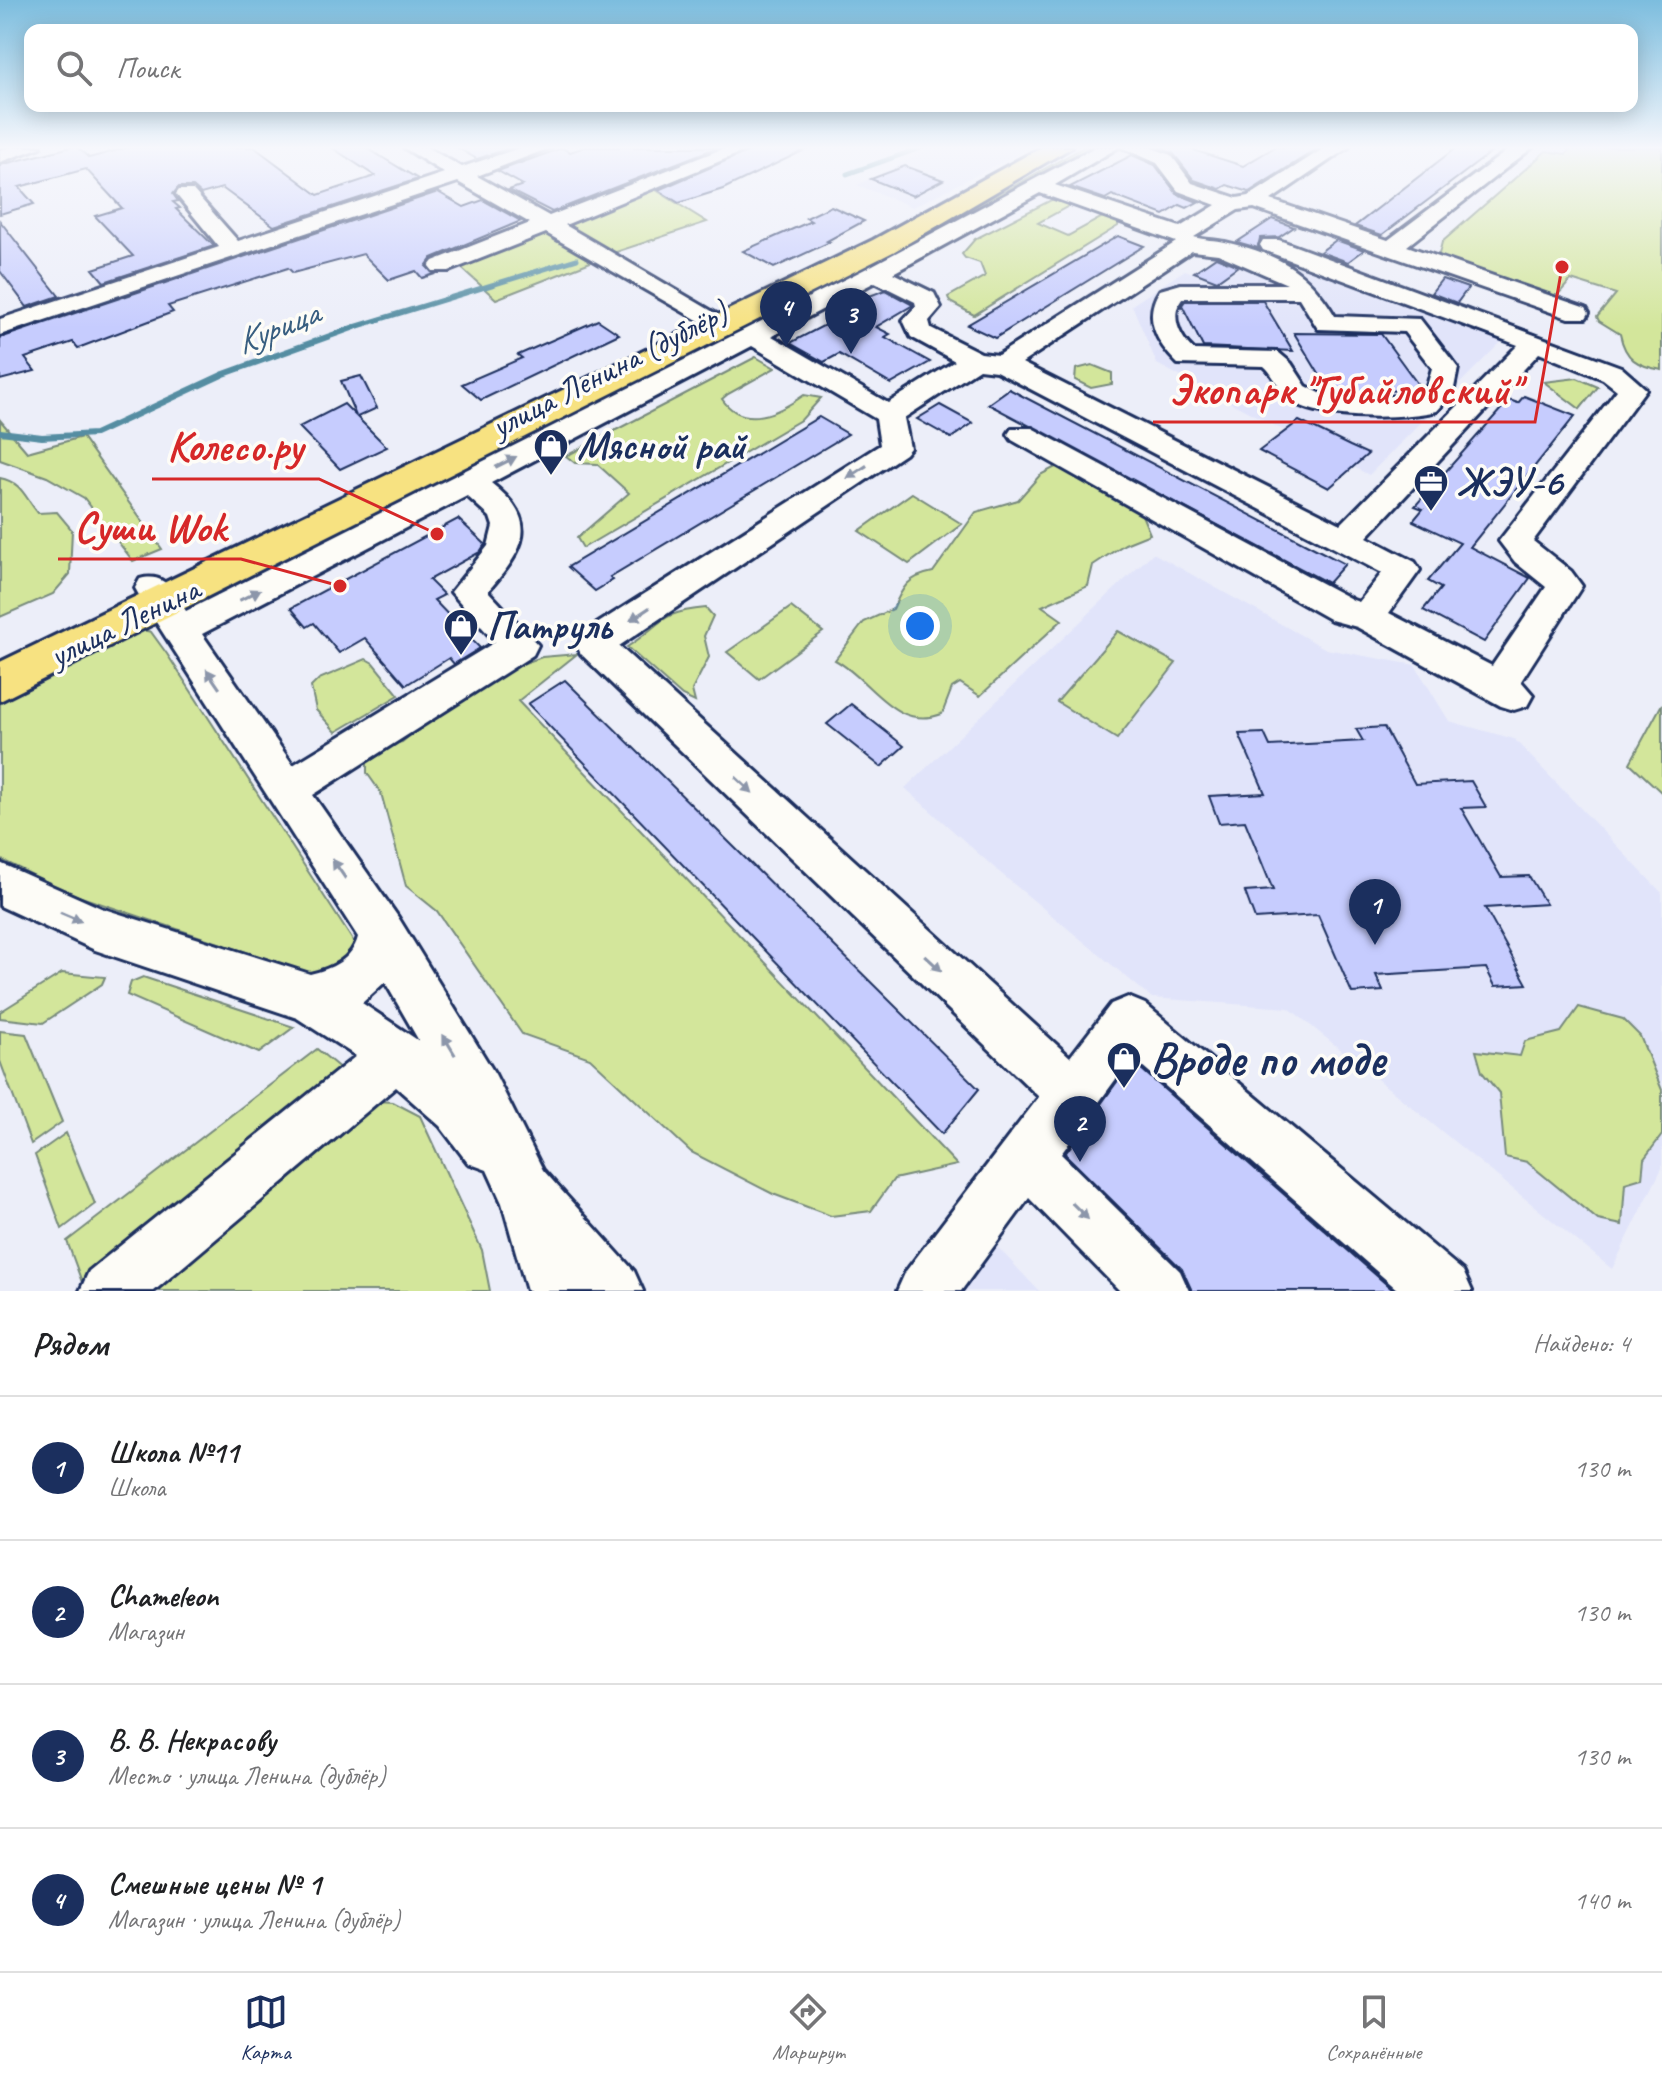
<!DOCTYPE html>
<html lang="ru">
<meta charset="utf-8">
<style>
body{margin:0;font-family:Caveat,sans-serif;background:#f2f2f2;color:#202124}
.you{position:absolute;left:920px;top:626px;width:28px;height:28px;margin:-20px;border:6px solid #fff;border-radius:50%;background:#1a73e8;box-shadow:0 0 0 12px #1a73e833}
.badge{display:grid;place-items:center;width:52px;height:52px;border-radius:50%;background:#1b2f5e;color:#fff;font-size:26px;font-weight:700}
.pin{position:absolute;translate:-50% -66px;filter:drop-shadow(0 2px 4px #0008)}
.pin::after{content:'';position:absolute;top:42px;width:28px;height:24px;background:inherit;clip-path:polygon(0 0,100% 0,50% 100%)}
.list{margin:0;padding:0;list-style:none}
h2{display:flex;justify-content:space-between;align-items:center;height:104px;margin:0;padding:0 32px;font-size:34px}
h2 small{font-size:26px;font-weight:400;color:#757577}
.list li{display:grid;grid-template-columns:52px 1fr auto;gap:24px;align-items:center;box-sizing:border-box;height:144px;padding:0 32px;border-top:2px solid #e0e0e0}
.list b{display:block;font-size:30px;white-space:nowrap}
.list p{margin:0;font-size:26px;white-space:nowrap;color:#757577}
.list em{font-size:26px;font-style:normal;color:#757577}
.icon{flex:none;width:44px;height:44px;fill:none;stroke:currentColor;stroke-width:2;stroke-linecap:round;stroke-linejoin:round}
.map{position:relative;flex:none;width:1662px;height:1291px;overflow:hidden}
.search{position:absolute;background:#fff;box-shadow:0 4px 20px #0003;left:24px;right:24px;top:24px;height:88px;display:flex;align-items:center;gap:20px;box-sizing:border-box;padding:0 28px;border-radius:16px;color:#757577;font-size:30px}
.sheet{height:680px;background:#fff}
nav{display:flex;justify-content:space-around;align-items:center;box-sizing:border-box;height:112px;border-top:2px solid #e0e0e0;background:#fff;font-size:22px;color:#757577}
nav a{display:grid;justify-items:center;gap:4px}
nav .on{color:#1b2f5e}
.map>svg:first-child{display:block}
.built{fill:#e1e4fa}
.green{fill:#d3e69b;stroke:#778a7c;stroke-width:2}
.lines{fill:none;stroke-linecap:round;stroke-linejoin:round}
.stream-far1{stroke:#548da2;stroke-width:5}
.stream{stroke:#548da2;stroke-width:6}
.building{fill:#c6ccfe;stroke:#1b2f5e;stroke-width:2}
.minor-casing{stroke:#1b2f5e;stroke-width:6}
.major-casing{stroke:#1b2f5e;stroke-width:6}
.minor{fill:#fdfcf7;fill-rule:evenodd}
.major{fill:#f7e281;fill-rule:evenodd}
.oneway{fill:#8c96aa}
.labels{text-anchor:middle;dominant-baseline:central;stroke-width:7;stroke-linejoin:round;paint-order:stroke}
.far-street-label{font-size:34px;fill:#1b2f5e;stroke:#fdfcf7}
.far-water-label{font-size:36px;font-style:italic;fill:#385e80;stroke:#fdfcf7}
.poi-label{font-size:40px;font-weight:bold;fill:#1b2f5e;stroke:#fdfcf7;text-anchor:start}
.near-poi-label{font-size:48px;font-weight:bold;fill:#1b2f5e;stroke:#fdfcf7;text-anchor:start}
.leader{fill:none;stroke:#d62828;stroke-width:3}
.callout-dot{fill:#d62828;stroke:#fdfcf7;stroke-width:3}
.callout-label{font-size:42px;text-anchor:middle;font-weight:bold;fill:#d62828;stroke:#fdfcf7;stroke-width:7;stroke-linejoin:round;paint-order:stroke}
</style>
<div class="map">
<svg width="1662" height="1291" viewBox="0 0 1662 1291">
<rect width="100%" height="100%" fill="#eceef9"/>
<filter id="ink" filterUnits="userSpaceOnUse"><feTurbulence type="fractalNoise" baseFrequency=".0125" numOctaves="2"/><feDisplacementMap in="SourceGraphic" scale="16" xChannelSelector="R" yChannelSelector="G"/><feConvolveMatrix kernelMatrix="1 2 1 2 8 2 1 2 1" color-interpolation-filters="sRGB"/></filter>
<g filter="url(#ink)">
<g class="built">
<path d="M935 147H1016L1025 150 913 207 857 185Z"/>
<path d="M1290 259 1506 337 1369 475 1157 364 1132 305 1185 270 1217 282 1246 262 1272 271Z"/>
<path d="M1153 553 1326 649 1415 665 1449 721 1514 739 1662 893V1168L1612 1269 1289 1008 1152 998 998 871 905 788Z"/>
<path d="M990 1239 1039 1291H952Z"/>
</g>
<g class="green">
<path d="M1084 147H1101L269 574 263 569 234 582 952 220Z"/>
<path d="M1571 147H1662V370C1637 366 1625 359 1620 334L1599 321 1597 317 1616 294 1571 280 1554 299 1438 258 1442 242 1546 151 1566 154Z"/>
<path d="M651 187 707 222 610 254 560 224Z"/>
<path d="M1059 196 1074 203 1038 223 1068 236 1106 215 1118 219V226L974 315 950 302 948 297 985 276 980 263 965 258 962 254 975 239Z"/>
<path d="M541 232 593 261 496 299 457 264Z"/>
<path d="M756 357 775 368 728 394 722 399C744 431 780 412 804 395L821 398 802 419 583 548 577 538 629 493 597 464 575 463 566 456Z"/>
<path d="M1092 365 1112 373V384L1091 388 1075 380 1076 369Z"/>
<path d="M1577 378 1598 387 1580 409 1544 382Z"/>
<path d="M0 420 27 452 82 437 162 549 133 561 84 498 47 477 0 460Z"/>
<path d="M1071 459 1134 496 1150 534 1125 544 1093 565 1088 586 1042 606 1062 620 980 696 960 683 952 688 942 714C894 732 871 679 835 660L864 622 893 609C903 586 908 577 933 572L976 512 1018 500 1040 475Z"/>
<path d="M0 478C22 482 25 498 38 513L57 512 72 530 70 574 53 594 0 617Z"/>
<path d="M912 493 962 524 909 564 859 531Z"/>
<path d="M791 607 823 632 759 679 727 652Z"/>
<path d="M706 608 713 616 704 636 709 657 692 690 695 702 682 696 627 647C663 624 658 612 706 608Z"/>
<path d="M143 630 151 632 167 654 359 950 321 977 69 893 0 859V701L131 632Z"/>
<path d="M1118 631 1176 663 1117 739 1057 702Z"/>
<path d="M577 654 518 701 957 1165 894 1179 871 1211 831 1216 773 1194 691 1152 590 1058 522 1034 437 911 406 886 381 793 367 773V759L381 746 402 742 436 714 504 670 542 657Z"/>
<path d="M366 659 373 663 399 695 336 732 316 710 311 687 319 679Z"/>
<path d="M1662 704V793L1630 763Z"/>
<path d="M62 973 105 977 102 984 43 1023 0 1018V1012Z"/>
<path d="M143 977 149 979 294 1027 259 1053 127 995 131 982Z"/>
<path d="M1579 1007 1623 1019 1640 1036 1662 1090V1135L1644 1159 1642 1178 1625 1183 1622 1225 1598 1220 1527 1162 1505 1157 1499 1093 1482 1072 1476 1051 1520 1056 1525 1041 1561 1032Z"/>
<path d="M0 1031 26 1034 62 1122 31 1144 0 1061Z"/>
<path d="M317 1049 348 1075 83 1285 67 1241Z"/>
<path d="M362 1100 393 1102 420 1116 482 1250 490 1291H131Z"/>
<path d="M66 1133 95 1204 62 1229 35 1155Z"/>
</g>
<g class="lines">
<g class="stream-far1">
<path d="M847 174 923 147"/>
<path d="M348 329 577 259"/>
</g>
<path class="stream" d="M0 432 42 437 95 434 224 374 355 327"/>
</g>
<g class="building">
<path d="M71 147H77L89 158 129 147H254L318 195 375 176 331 147H365L418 179 274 226 222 188 201 194 193 187H179L173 194 178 201 173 202 180 208 176 209 214 246 104 282 93 269 133 256 95 216 122 208 86 169 19 187 34 204 0 214V165Z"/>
<path d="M456 147H513L477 159Z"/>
<path d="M585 147H718L552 212 509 190 523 185 498 171 562 148 570 152Z"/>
<path d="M757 147H811L723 189 679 203 658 190Z"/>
<path d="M1158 147H1184L1243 166 1275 147H1320L1249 192 1227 185 1220 189 1194 180 1173 153Z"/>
<path d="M1457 147H1498L1382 235 1355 226Z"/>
<path d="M1132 155 1155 165 1177 194 1198 202 1187 208 1180 205 1164 215 1112 195 1105 199 1070 187Z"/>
<path d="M905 166 943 180 913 196 871 179Z"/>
<path d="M438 192 464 207 483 200 521 221 432 258 426 266 435 274 422 278 416 271 389 280 363 254 293 273 288 268 168 306 173 312 78 348 73 342 25 358 35 371 0 380V338Z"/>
<path d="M831 206 864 221 827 241 830 242 774 268 743 251 811 221 806 218Z"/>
<path d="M1272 219 1294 227 1279 237 1260 238 1258 248 1237 242Z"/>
<path d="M0 221 47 281 59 296 27 307 0 271Z"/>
<path d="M1118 236 1144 246 995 338 967 325Z"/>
<path d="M1336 240 1364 250 1348 262 1320 252Z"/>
<path d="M1216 257 1238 266 1217 281 1194 272Z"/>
<path d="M1442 279 1468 288 1457 303 1431 293Z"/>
<path d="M885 290 913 305 876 327 890 334 885 337 930 362 891 384 839 354 824 362 790 343 854 310 864 298Z"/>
<path d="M1185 301H1263L1293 351 1203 347 1182 305Z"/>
<path d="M598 320 619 334 481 400 462 384 522 358 518 355Z"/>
<path d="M1294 333 1381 334 1422 390 1330 392Z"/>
<path d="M361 376 377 408 357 417 387 447 340 469 299 427 344 404 356 416 341 381Z"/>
<path d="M1009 389 1314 548 1345 564 1328 583 988 404Z"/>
<path d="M1524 396 1575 416 1470 547 1530 578 1484 642 1423 610 1441 588 1428 581 1460 543 1413 521 1423 509 1415 506 1509 400 1518 403Z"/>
<path d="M940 405 973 423 951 438 917 419Z"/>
<path d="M819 417 848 434 610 577 613 580 595 591 568 567Z"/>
<path d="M1299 421 1350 446 1368 454 1329 488 1259 451Z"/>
<path d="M458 519 485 544 480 552 429 580 444 595 434 600 480 648 454 664 449 658 406 685 365 638 339 653 314 623 307 627 291 608Z"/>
<path d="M565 680 979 1089 942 1134 528 704Z"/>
<path d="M851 704 904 746 881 767 827 724Z"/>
<path d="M1384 727 1415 784 1471 781 1486 807 1461 808 1501 877 1529 876 1546 904 1485 908 1527 984 1495 986 1486 968 1376 975 1383 991 1352 993 1318 915 1255 919 1245 892 1273 890 1245 821 1219 823 1209 796 1265 793 1239 734 1264 733 1270 746 1363 741 1356 729Z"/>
<path d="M1132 1061 1394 1291H1192L1182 1269 1065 1154Z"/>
</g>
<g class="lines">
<defs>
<g id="minor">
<path d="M10 147H41L0 162V150Z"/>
<path d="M403 147H426L462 167 523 147H552L477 176 549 216 727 147H754L565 225 722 317 710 324 701 322 546 233 449 271H433L429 266 433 261 530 223 458 182 0 335V319L219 247 179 198 176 194 179 190H193L238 241 444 173Z"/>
<path d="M1095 147H1119L1055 185 1180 227 1216 205 1178 191 1157 163 1121 147H1149L1171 155 1192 183 1237 198 1249 196 1326 147H1349L1271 200 1388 240 1512 147H1533L1407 246 1586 308 1589 313 1586 318H1568L1254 208 1238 210 1194 237C1204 240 1215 240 1225 242 1278 254 1308 270 1335 316L1420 319 1458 368 1453 393 1437 411C1404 419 1318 421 1290 400 1278 391 1275 375 1264 366L1178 364C1157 344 1142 317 1160 290L1181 284H1287L1218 254 1192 251 1022 363 1341 524 1518 345 1263 250 1260 245 1263 240H1279L1621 367 1646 389 1533 541 1571 571 1582 586 1521 681 1533 695 1527 706 1514 710 1501 706 1357 627 1331 620 1012 440 1008 434 1012 428H1032L1353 600 1359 602 1382 573 996 371 979 369 904 418 910 448 905 454 619 646 1070 1057 1111 1004 1128 997 1145 1004 1463 1271 1472 1291H1399L1132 1057 1061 1154 1180 1271 1189 1291H1120L1029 1198 961 1291H897L906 1271 1039 1097 581 654 576 644 581 634 880 445 876 419 752 346 491 483C542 522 524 550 488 591L538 645 533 655 313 795 398 917 495 1074 543 1170 634 1271 643 1291H527L502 1203 487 1170 468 1163 440 1126 396 1087 154 1291H80L89 1271 356 1056 297 1018 95 950 0 906V863L101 908 310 974C331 969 352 960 358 937L140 597 135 588 140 579C166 572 173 592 186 611L867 268ZM1040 193 1176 242 998 355 981 353 931 328 929 321 941 307 934 293 893 273ZM875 282 915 302 916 306 903 320 911 337 955 361 888 403 772 336ZM1183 298H1299L1318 329 1404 332 1432 368 1426 390 1419 397 1324 395 1306 386 1291 363 1278 352 1194 350C1179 337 1169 314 1183 298ZM1539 353 1603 379 1617 390 1499 541 1515 562 1546 587 1492 666 1389 613 1420 570 1415 562 1367 537ZM467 496 490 517 493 526 488 546 451 592 495 642 293 765 202 634ZM385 982 419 1041 362 1003Z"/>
</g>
<path id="major" d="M1042 147H1072L893 252 0 701V662L873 240Z"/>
</defs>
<use href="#minor" class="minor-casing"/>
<use href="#major" class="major-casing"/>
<use href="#minor" class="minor"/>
<use href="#major" class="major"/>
</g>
<defs><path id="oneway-solid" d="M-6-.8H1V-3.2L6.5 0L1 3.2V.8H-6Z" transform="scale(2)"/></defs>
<g class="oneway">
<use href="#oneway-solid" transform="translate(506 462) rotate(-27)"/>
<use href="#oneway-solid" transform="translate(857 472) rotate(147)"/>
<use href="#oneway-solid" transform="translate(250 595) rotate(-27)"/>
<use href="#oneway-solid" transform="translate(640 614) rotate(147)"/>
<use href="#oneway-solid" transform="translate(213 679) rotate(-124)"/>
<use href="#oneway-solid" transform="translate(744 785) rotate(43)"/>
<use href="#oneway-solid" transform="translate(339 869) rotate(-124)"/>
<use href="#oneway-solid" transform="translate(71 917) rotate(23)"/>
<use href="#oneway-solid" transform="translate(933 963) rotate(43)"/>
<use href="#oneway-solid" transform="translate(449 1045) rotate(-121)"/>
<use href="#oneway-solid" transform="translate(1080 1211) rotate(45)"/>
</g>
</g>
<linearGradient id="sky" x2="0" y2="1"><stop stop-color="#7cbdde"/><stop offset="0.45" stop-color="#f6f7fc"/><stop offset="1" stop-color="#f6f7fc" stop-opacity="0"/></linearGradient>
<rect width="1662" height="328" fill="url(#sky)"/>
<defs>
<symbol id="shop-pin" viewBox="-11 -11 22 30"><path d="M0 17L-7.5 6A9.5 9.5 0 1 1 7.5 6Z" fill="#1b2f5e" stroke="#fdfcf7"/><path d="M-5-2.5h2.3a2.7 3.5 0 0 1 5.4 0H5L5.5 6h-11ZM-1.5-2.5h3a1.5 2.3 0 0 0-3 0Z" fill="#fff"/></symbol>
<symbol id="office-pin" viewBox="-11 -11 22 30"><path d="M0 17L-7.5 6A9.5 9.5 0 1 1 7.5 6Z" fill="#1b2f5e" stroke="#fdfcf7"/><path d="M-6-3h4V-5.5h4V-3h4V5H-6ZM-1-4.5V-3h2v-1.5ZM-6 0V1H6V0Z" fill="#fff"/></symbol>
</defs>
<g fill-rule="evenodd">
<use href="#shop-pin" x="531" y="426" width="40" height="54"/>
<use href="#office-pin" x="1411" y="462" width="40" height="54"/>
<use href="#shop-pin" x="441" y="606" width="40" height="54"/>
<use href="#shop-pin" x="1104" y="1039" width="40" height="54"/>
</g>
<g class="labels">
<g class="far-street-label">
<text transform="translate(609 369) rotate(-27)">улица Ленина (дублёр)</text>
<text transform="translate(124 622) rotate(-26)">улица Ленина</text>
</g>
<g class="far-water-label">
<text transform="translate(277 327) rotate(-22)">Курица</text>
</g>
<g class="poi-label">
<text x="577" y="446">Мясной рай</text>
<text x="1457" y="482">ЖЭУ-6</text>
<text x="487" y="626">Патруль</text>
</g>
<g class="near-poi-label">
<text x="1150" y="1059">Вроде по моде</text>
</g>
</g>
<path class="leader" d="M1562 267L1535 422H1153M437 534L319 479H152M340 586L241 559H58"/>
<g class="callout-dot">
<circle cx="1562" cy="267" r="8"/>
<circle cx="437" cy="534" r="8"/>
<circle cx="340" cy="586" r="8"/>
</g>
<g class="callout-label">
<text x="1344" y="404">Экопарк "Губайловский"</text>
<text x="235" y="460">Колесо.ру</text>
<text x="150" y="541">Суши Wok</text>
</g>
</svg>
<div class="you"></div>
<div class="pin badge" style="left:1375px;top:945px">1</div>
<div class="pin badge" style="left:1080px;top:1162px">2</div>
<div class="pin badge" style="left:851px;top:354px">3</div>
<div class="pin badge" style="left:786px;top:347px">4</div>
<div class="search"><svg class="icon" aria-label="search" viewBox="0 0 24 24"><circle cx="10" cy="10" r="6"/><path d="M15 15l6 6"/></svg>Поиск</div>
</div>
<section class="sheet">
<h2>Рядом<small>Найдено: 4</small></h2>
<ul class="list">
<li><span class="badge">1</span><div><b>Школа №11</b><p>Школа</p></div><em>130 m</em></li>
<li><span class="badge">2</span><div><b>Chameleon</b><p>Магазин</p></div><em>130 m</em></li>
<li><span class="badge">3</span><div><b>В. В. Некрасову</b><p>Место · улица Ленина (дублёр)</p></div><em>130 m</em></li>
<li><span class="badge">4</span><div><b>Смешные цены № 1</b><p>Магазин · улица Ленина (дублёр)</p></div><em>140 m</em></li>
</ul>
</section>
<nav>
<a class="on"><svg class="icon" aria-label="map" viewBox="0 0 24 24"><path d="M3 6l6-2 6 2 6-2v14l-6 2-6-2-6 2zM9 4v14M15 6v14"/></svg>Карта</a>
<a><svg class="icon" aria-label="directions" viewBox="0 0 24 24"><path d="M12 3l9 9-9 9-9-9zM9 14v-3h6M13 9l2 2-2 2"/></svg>Маршрут</a>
<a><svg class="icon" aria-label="saved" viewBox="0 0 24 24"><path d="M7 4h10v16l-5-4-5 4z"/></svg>Сохранённые</a>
</nav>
